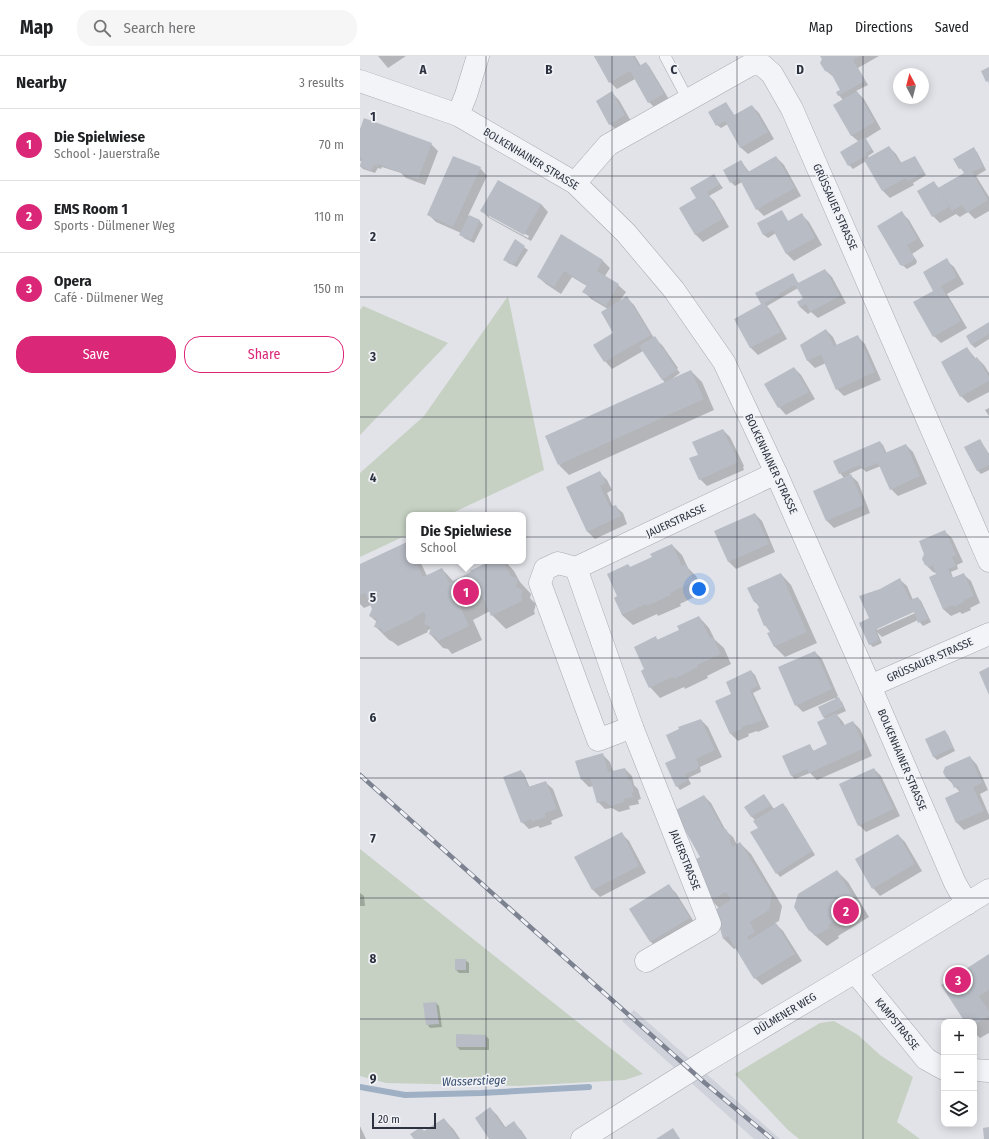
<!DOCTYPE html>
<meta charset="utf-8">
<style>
body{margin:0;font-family:"Fira Sans Condensed",sans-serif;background:#f6f6f6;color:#202124}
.controls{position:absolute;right:12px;bottom:12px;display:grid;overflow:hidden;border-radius:8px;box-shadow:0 2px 10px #0003}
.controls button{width:36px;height:36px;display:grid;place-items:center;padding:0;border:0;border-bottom:1px solid #e0e0e0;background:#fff;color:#202124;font:20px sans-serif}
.compass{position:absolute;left:533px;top:12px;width:36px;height:36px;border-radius:50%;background:#fff;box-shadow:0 2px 10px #0003;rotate:353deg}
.scale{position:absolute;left:12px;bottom:10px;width:64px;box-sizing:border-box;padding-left:4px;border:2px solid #2b313e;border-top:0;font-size:11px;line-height:14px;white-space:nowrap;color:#2b313e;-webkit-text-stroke:3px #f0f2f6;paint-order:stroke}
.you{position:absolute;left:339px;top:533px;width:14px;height:14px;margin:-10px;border:3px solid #fff;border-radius:50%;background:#1a73e8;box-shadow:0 0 0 6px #1a73e833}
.badge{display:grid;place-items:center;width:26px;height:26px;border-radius:50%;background:#db2777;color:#fff;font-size:13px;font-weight:700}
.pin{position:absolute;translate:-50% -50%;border:2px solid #fff;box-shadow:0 1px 4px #0006}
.popup{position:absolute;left:46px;top:456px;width:120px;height:52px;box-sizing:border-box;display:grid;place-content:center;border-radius:8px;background:#fff;filter:drop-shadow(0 1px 3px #0005);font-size:13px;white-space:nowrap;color:#757577}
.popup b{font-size:15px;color:#202124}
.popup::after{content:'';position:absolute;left:50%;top:100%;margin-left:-8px;border:8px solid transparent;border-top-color:#fff}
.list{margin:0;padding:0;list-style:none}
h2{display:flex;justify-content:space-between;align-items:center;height:52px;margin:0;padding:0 16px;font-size:17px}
h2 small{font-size:13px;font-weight:400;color:#757577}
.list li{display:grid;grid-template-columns:26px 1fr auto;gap:12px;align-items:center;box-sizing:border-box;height:72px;padding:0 16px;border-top:1px solid #e0e0e0}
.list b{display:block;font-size:15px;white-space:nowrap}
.list p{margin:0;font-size:13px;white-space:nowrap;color:#757577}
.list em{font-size:13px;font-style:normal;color:#757577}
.actions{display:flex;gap:8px;padding:12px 16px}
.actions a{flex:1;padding:9px 0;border:1px solid #db2777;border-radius:16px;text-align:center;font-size:14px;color:#db2777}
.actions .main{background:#db2777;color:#fff}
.icon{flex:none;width:22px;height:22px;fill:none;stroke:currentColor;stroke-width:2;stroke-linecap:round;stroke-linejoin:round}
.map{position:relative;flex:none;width:629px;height:1083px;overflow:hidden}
header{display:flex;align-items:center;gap:24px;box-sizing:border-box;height:56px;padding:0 20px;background:#fff;border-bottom:1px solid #e0e0e0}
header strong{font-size:19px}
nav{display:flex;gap:22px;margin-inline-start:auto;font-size:14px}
.search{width:280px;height:36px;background:#f6f6f6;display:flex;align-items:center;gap:10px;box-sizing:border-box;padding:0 14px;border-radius:16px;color:#757577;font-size:15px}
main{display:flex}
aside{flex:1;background:#fff}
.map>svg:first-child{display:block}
.built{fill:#cfd2da}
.green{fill:#c6d1c3}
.shadow{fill:#0003;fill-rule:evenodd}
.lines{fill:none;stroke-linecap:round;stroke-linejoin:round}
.stream{stroke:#9fb0c5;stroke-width:6}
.building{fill:#b8bcc5}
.service-casing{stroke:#a7aab2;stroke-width:12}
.minor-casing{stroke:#a7aab2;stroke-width:23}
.tertiary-casing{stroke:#a7aab2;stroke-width:23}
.service{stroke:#f3f4f7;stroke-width:11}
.minor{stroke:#f3f4f7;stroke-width:22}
.tertiary{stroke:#f3f4f7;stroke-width:22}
.rail-casing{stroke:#7c8290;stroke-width:4.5}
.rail{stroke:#f0f2f6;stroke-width:3;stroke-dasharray:9;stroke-linecap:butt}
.grid{fill:none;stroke:#2b313e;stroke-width:1;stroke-opacity:0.55}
.labels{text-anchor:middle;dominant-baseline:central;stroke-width:3.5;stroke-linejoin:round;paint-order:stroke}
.street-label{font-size:11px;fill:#2b313e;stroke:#f0f2f6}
.water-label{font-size:12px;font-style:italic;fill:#384e6f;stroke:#f0f2f6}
.grid-label{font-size:13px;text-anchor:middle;font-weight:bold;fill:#2b313e;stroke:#f0f2f6;stroke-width:3.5;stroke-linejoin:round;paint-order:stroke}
</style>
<header>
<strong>Map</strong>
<div class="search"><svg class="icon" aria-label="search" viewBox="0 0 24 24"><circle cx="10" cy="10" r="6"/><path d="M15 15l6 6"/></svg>Search here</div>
<nav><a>Map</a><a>Directions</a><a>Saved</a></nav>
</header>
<main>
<aside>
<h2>Nearby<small>3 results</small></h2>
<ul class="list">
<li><span class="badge">1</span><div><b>Die Spielwiese</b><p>School · Jauerstraße</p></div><em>70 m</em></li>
<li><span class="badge">2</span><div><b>EMS Room 1</b><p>Sports · Dülmener Weg</p></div><em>110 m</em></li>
<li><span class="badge">3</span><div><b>Opera</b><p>Café · Dülmener Weg</p></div><em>150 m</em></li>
</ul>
<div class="actions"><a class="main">Save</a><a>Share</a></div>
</aside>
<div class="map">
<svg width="629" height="1083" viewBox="0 0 629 1083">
<rect width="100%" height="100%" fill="#e1e3e8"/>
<path class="built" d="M274 954 420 1083H394L262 965Z"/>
<g class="green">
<path d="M148 240 184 414 88 459H49V478L0 501V417L64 360Z"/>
<path d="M3 250 88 287 0 379V254Z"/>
<path d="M0 793 283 1018 265 1024 159 1030 26 1027 0 1020Z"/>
<path d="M474 965 498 979 520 999 553 1021 537 1066 560 1083H439L428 1074 375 1018 460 967Z"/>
</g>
<g class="shadow">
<path d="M18 0H46L28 12Z"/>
<path d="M234 0H275L281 10 286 7 289 10 310 45 296 53 289 46 275 23 257 33 250 26Z"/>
<path d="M461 0H519L498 12 508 29 496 35 504 43 521 73 505 83 514 96 508 100 509 103 529 91 536 98 542 108 555 101 566 119 553 127 554 129 530 142 523 135 506 105 493 113 489 109 499 86 491 79 483 44 477 37 482 35 475 22 465 14Z"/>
<path d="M252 37 259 44 272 67 257 75 250 68Z"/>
<path d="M366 47 375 60 392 50 399 57 414 83 388 98 380 91 368 68 361 72 357 69Z"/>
<path d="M0 76 71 88 78 95 65 129 46 122 41 117 22 111 21 113 18 112 15 117 3 113 0 110 2 105H0Z"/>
<path d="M614 93 617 96 626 114 616 120 629 141V155L615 163 608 156 600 161 596 158 580 167 573 160 574 127 579 132 606 117 600 112Z"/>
<path d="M416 101 424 109 441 140 404 160 397 153 382 126 375 130 371 126 381 105 390 117Z"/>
<path d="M120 112 127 120 108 160 120 165 123 169 114 187 104 182 101 179V177L76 166 68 158Z"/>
<path d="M354 120 363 132 349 140 354 145 369 171 343 186 335 178 338 143Z"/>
<path d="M181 148 188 156 171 185 129 162 122 155ZM129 159 169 180 168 182 129 161Z"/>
<path d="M421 156 429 166 442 159 449 166 462 189 434 205 427 198 416 177 408 182 404 179 398 168Z"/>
<path d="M542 157 549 164 564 190 552 198 557 205 556 208 547 213 541 208Z"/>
<path d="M202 180 243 205 250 212 245 220 258 229 266 236 259 246 267 242 274 249 294 282 302 289 318 312 317 313 320 317 313 322V323L331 315 342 326 354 354 209 419 199 409 305 327 283 295 252 313 245 305 255 277 248 253 231 243 224 235 227 230 212 221 201 238 186 228 178 221Z"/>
<path d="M155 185 168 194 157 211 148 207 145 203Z"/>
<path d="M586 204 594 211 604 228 587 238 607 272 581 287 574 280V235Z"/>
<path d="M465 214 472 221 486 247 458 262 451 256 448 258 440 251 438 246 444 243 438 232 407 250 411 255 427 283 398 299 391 292 375 263 402 249 432 218 439 228Z"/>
<path d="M629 267V283L615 292 611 288Z"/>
<path d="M466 274 473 281 477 290 498 281 505 288 521 324 484 340 477 333 466 307 455 312 448 305 441 289Z"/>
<path d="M607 292 616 303 617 302 624 309 629 317V336L608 347 601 340Z"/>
<path d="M434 312 441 319 455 343 426 359 419 351 405 329Z"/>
<path d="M629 352V360L625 354Z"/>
<path d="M363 374 370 381 384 410 383 411 384 414 347 430 340 423 339 399Z"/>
<path d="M620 384 629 398V414L621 418 618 415 605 392Z"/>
<path d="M520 386 523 389 527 398 546 389 553 396 567 428 538 440 531 433 521 410 506 416 502 412 489 418 498 426 510 457 474 472 467 465 454 436 484 422 480 417Z"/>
<path d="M240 417 247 424 252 434 247 437 253 451 255 450 263 457 267 468 235 483 228 476 207 432Z"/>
<path d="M395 458 402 465 415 496 376 513 369 506 356 475Z"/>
<path d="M584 475 592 482 603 506 597 509 598 513 591 516 593 522 603 518 611 525 620 547 610 552 611 554 602 558 600 556 591 560 583 553 570 522 579 518 573 516 565 508Z"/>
<path d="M47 487 49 490V505H60L67 520 82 513 94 526 133 505H145L154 515 160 526 171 538 170 542 176 548 174 555 175 558 146 573 132 559 130 555 113 564 122 584 92 598 88 593 83 592 70 578 72 572 67 575 68 576 38 590 33 586 29 584 15 570 17 566 10 560 13 553 11 549 4 552 0 548V509Z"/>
<path d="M312 489 322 499 328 512 336 520 344 536 320 548 321 550 298 560 297 558 273 569 262 559 258 541 268 509 271 512 293 502Z"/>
<path d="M421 518 431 529 457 587 425 601 414 590 411 577 405 569 399 550 394 545Z"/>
<path d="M539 523 547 530 553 544 558 542 561 545 571 566 563 570 558 564 522 581 517 576 522 587 513 591 510 588V563L520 534ZM559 553 560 555 517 574V572Z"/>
<path d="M339 561 349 572 355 584 364 592 371 608 347 620 348 622 325 633 324 631 300 642 290 631 286 613 296 582 298 584 320 574Z"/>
<path d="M455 596 462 603 478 640 477 641 482 646 486 655 477 659 483 666 485 670 493 666 500 673 512 700 457 724 450 717 435 723 432 720 423 700 449 689 454 695 469 689 466 663 463 661 476 644 475 642 443 656 436 649Z"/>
<path d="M391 615 395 619 401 633 393 637 409 671 398 676 397 675 388 678 389 680 378 685 371 678 356 645 373 638Z"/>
<path d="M341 664 348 671 362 701 340 711 341 716 328 722 331 728 320 734 317 730 316 703 320 673Z"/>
<path d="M585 675 588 679 595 695 577 704 573 700Z"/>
<path d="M243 699 250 706 253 716 265 713 272 720 274 729 278 733 281 743 278 744 279 748 269 750 270 753 259 756 252 752 245 753 238 746 234 730 229 731 222 724Z"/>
<path d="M610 701 617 709 628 734 620 738 629 759V763L604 774 597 767 587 743 600 736 587 722Z"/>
<path d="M514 713 521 720 540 760 506 776 499 769Z"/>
<path d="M161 715 164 718 170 732 185 726 193 733 203 760 191 765 192 768 180 772 178 770 169 773 162 766Z"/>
<path d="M344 740 351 747 366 775 373 781 377 789 380 787 391 798 422 850 419 865 415 867 423 875 442 905 402 929 395 922 376 892 374 893 364 883 356 854 359 852 351 844 342 801Z"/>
<path d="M407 743 414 753 422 748 426 751 455 799 420 821 417 817 396 765 391 760Z"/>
<path d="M261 777 269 785 286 817 240 841 233 834 216 801Z"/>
<path d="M538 779 545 786 562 815 520 840 513 832 496 804Z"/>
<path d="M477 815 488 826 509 861 478 880 479 882 467 890 450 875Z"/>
<path d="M308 829 316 837 336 869 298 893 291 886 270 853Z"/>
<path d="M0 837 4 840 5 850H0Z"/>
<path d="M629 899V977L620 982 614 976V966H606Z"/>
<path d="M105 904 109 907V917H99L96 914Z"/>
<path d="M76 947 79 950 82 971 70 972 67 968Z"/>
<path d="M97 979 126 980 129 983V994H100L97 991Z"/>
<path d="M130 1052 137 1059 146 1072 154 1067 161 1074 167 1083H130Z"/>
<path d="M84 1063 94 1074 100 1083H54Z"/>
<path d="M0 1070 6 1083H0Z"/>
</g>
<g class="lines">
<path class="stream" d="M0 1031 45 1039 121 1037 229 1031"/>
</g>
<g class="building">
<path d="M234 0H273L279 10 286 6 304 38 288 47 270 15 249 27Z"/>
<path d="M460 0H500L493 4 505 25 478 40 476 36 480 34 471 17 465 15 460 7 462 3Z"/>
<path d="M629 11V28L628 25 626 26 621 15Z"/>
<path d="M252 35 265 59 249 69 236 45Z"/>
<path d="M497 35 515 66 491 80 473 49Z"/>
<path d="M366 46 374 59 392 49 408 76 380 92 365 65 356 70 348 56Z"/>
<path d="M4 62 72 87 58 123 18 108V110L14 109 11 115 0 110 2 102 0 101V73Z"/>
<path d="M505 81 512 93 506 97 507 99 488 110 480 96Z"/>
<path d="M529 90 540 107 555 100 564 116 548 125 546 122 522 135 504 104Z"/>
<path d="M614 91 623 111 612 116 628 144 607 157 602 149 592 155 578 132 604 117 601 112 599 113 593 103Z"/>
<path d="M93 100 121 111 93 171 67 159Z"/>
<path d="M416 100 435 132 396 154 379 122 370 127 363 114 381 104 388 116Z"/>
<path d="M354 118 360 128 347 136 363 163 335 179 319 152 336 142 330 132Z"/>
<path d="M138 124 181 148 164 179 120 155Z"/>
<path d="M574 125 589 151 572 161 557 135Z"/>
<path d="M422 154 428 165 442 157 455 182 426 198 413 174 403 179 397 167Z"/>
<path d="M542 155 558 183 547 189 554 201 553 205 543 210 540 209 517 170Z"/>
<path d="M109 159 120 164 111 184 99 179Z"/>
<path d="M201 178 243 204 237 215 259 228 246 250 222 236 227 229 204 215 194 231 177 221Z"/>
<path d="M155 183 165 190 154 209 143 204Z"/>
<path d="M587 202 597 221 581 230 601 265 573 281 553 246 573 235 563 216Z"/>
<path d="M465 213 480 240 450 256 446 248 440 251 437 246 443 242 435 229 419 238 420 239 405 247 421 276 390 292 374 263 401 248 395 237 433 217 438 227Z"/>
<path d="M267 240 291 279 244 306 233 289 253 277 241 256Z"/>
<path d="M629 266V278L611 289 606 280Z"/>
<path d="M466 273 474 290 498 279 515 316 476 334 461 299 447 305 440 289Z"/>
<path d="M295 280 317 314 302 324 279 290Z"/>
<path d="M607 291 614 303 617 301 629 321V325L600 341 581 306Z"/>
<path d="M434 311 449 336 418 352 404 328Z"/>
<path d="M331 314 344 343 198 409 185 380Z"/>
<path d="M363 373 371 391 372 390 378 406 339 424 329 402 338 399 332 386Z"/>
<path d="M620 383 629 399V409L617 415 604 391Z"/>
<path d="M520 385 525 397 546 388 560 420 530 434 518 407 502 413 500 409 479 418 473 405Z"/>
<path d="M240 415 246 427 240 430 250 451 256 449 261 460 227 476 206 431Z"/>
<path d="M491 418 504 449 466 465 453 435Z"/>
<path d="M395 457 409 488 368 506 354 475Z"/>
<path d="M585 474 596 499 592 501 596 510 588 513 592 522 604 517 614 540 604 544V546L594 551 593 549 583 553 569 521 576 518 573 509 570 511 565 509 562 503 564 498 559 485Z"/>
<path d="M47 486 49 491V505H56L63 521 82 512 89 527 111 516 110 515 130 505H143L151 520 158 523 156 531 163 534 161 541 162 545 131 560 122 539 100 550 109 570 78 585 76 581 69 578 71 571 64 568 66 560 64 556 54 561 55 562 23 577 22 573 14 571 17 563 9 560 12 553 5 537 0 539V508Z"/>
<path d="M312 488 322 510 326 508 334 525 310 537 311 539 287 550 286 548 262 559 254 542 257 540 247 518 268 508 270 511 292 501 290 498Z"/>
<path d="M421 517 447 576 414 591 407 577 410 576 406 569 404 570 397 553 399 552 396 545 394 546 387 532Z"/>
<path d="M540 522 550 544 558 541 568 563 558 567 554 556 534 565 515 574 519 584 509 589 499 567 509 562 499 540 520 533Z"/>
<path d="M339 560 350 582 353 581 361 598 337 609 338 611 314 623 313 621 289 632 281 615 284 613 274 591 296 580 297 584 319 574 317 570Z"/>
<path d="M455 595 472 633 435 650 418 611Z"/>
<path d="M629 611V639L619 616Z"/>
<path d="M391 614 398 630 390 634 403 664 390 669V668L382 671V673L370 678 355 645 371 638 366 626Z"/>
<path d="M479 641 483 651 463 661 458 651Z"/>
<path d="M476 657 482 670 493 665 505 692 449 717 447 713 431 720 422 700 450 688 453 695 467 688 457 666Z"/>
<path d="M341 663 355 694 336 703 339 709 337 713 325 718 328 724 316 731 305 707 316 702 306 679 319 673 318 671Z"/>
<path d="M585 674 593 692 573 701 565 683Z"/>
<path d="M243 697 248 716 265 712 269 725 271 724 274 736 272 737 273 741 263 743 264 746 251 750 244 745 237 747 230 722 221 724 215 705Z"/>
<path d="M610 700 622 727 613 731 624 755 596 767 585 742 600 735 598 730 594 732 591 724 586 722 583 716 585 711Z"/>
<path d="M514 712 534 753 498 770 479 728Z"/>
<path d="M161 714 168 731 186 725 197 753 185 757 186 761 172 766 171 763 161 767 143 721Z"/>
<path d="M404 738 411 749 391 761 384 751Z"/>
<path d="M344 739 364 774 366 773 371 782 369 783 373 791 380 786 412 838 409 854 390 866 395 876 387 881 389 884 416 867 435 898 394 923 368 880 363 883 355 854 371 844 366 836 350 845 334 804 340 801 314 755Z"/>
<path d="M423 747 452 795 416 818 390 776 398 772 393 765Z"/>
<path d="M262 776 279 810 232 834 214 801Z"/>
<path d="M538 778 555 808 512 833 495 803Z"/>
<path d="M477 814 499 850 468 869 470 872 455 880 451 874 449 875 434 851 438 838Z"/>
<path d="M309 828 330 862 290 886 269 853Z"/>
<path d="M629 898V934L619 940 629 955V960L614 969V966H605L581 929Z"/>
<rect x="95" y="903" width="11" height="11"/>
<path d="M76 946 79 968 66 969 63 947Z"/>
<path d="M96 978 126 979V991H96Z"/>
<path d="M130 1051 144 1072 154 1065 166 1083H129L115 1062Z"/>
<path d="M84 1062 98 1083H54L50 1078 61 1071 64 1075Z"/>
<path d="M629 1071V1083H624L623 1072Z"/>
<path d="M313 1072 320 1083H296Z"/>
</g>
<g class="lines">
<defs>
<path id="service" d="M305 0 328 44"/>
<g id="minor">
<path d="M118 0 106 39 98 59 215 127 266 177 314 234 364 306 416 417 510 630 595 827 607 848"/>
<path d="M0 25 98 59"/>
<path d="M215 127 248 89 392 8 402 9 412 18 432 53 629 505"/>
<path d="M216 512 272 671 238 684 180 527 185 513 198 507 216 512 416 417"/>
<path d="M510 630 629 578"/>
<path d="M272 671 350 868 286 905"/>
<path d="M495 916 566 1003 584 1013"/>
<path d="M614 1014 629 1015"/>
</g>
<path id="tertiary" d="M222 1083 346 1005 495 916 629 834"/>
</defs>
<use href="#service" class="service-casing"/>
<use href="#minor" class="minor-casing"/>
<use href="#tertiary" class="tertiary-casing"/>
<use href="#service" class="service"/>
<use href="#minor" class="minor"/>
<use href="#tertiary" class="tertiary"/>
<defs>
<path id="rail" d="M0 719 345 1027 412 1083"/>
</defs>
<use href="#rail" class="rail-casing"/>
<use href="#rail" class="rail"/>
</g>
<path class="grid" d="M126 0V1083M252 0V1083M377 0V1083M503 0V1083M0 120H629M0 241H629M0 361H629M0 481H629M0 602H629M0 722H629M0 842H629M0 963H629"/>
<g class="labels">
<g class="street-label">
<text transform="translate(171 103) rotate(31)">BOLKENHAINER STRASSE</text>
<text transform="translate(475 151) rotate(66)">GRÜSSAUER STRASSE</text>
<text transform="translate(411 408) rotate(65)">BOLKENHAINER STRASSE</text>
<text transform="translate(316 465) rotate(-25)">JAUERSTRASSE</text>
<text transform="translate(570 604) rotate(-24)">GRÜSSAUER STRASSE</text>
<text transform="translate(542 704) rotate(67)">BOLKENHAINER STRASSE</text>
<text transform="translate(325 804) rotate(68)">JAUERSTRASSE</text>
<text transform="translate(425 958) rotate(-31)">DÜLMENER WEG</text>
<text transform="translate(537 968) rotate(51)">KAMPSTRASSE</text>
</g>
<g class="water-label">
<text transform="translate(114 1025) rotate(-2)">Wasserstiege</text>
</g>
</g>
<g class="grid-label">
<text x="63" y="18">A</text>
<text x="189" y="18">B</text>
<text x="314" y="18">C</text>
<text x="440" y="18">D</text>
<text x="13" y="65">1</text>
<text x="13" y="185">2</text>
<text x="13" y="305">3</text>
<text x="13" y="426">4</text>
<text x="13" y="546">5</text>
<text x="13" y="666">6</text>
<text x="13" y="787">7</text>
<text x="13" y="907">8</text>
<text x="13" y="1027">9</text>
</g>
</svg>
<div class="controls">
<button>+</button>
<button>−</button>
<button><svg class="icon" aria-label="layers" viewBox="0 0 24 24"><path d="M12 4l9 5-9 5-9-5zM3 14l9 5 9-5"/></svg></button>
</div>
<svg class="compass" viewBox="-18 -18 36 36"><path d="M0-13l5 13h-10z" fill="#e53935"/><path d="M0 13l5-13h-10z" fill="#757577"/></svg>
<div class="scale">20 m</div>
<div class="you"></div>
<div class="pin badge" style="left:106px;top:536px">1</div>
<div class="popup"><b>Die Spielwiese</b>School</div>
<div class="pin badge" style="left:486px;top:855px">2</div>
<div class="pin badge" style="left:598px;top:924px">3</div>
</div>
</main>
